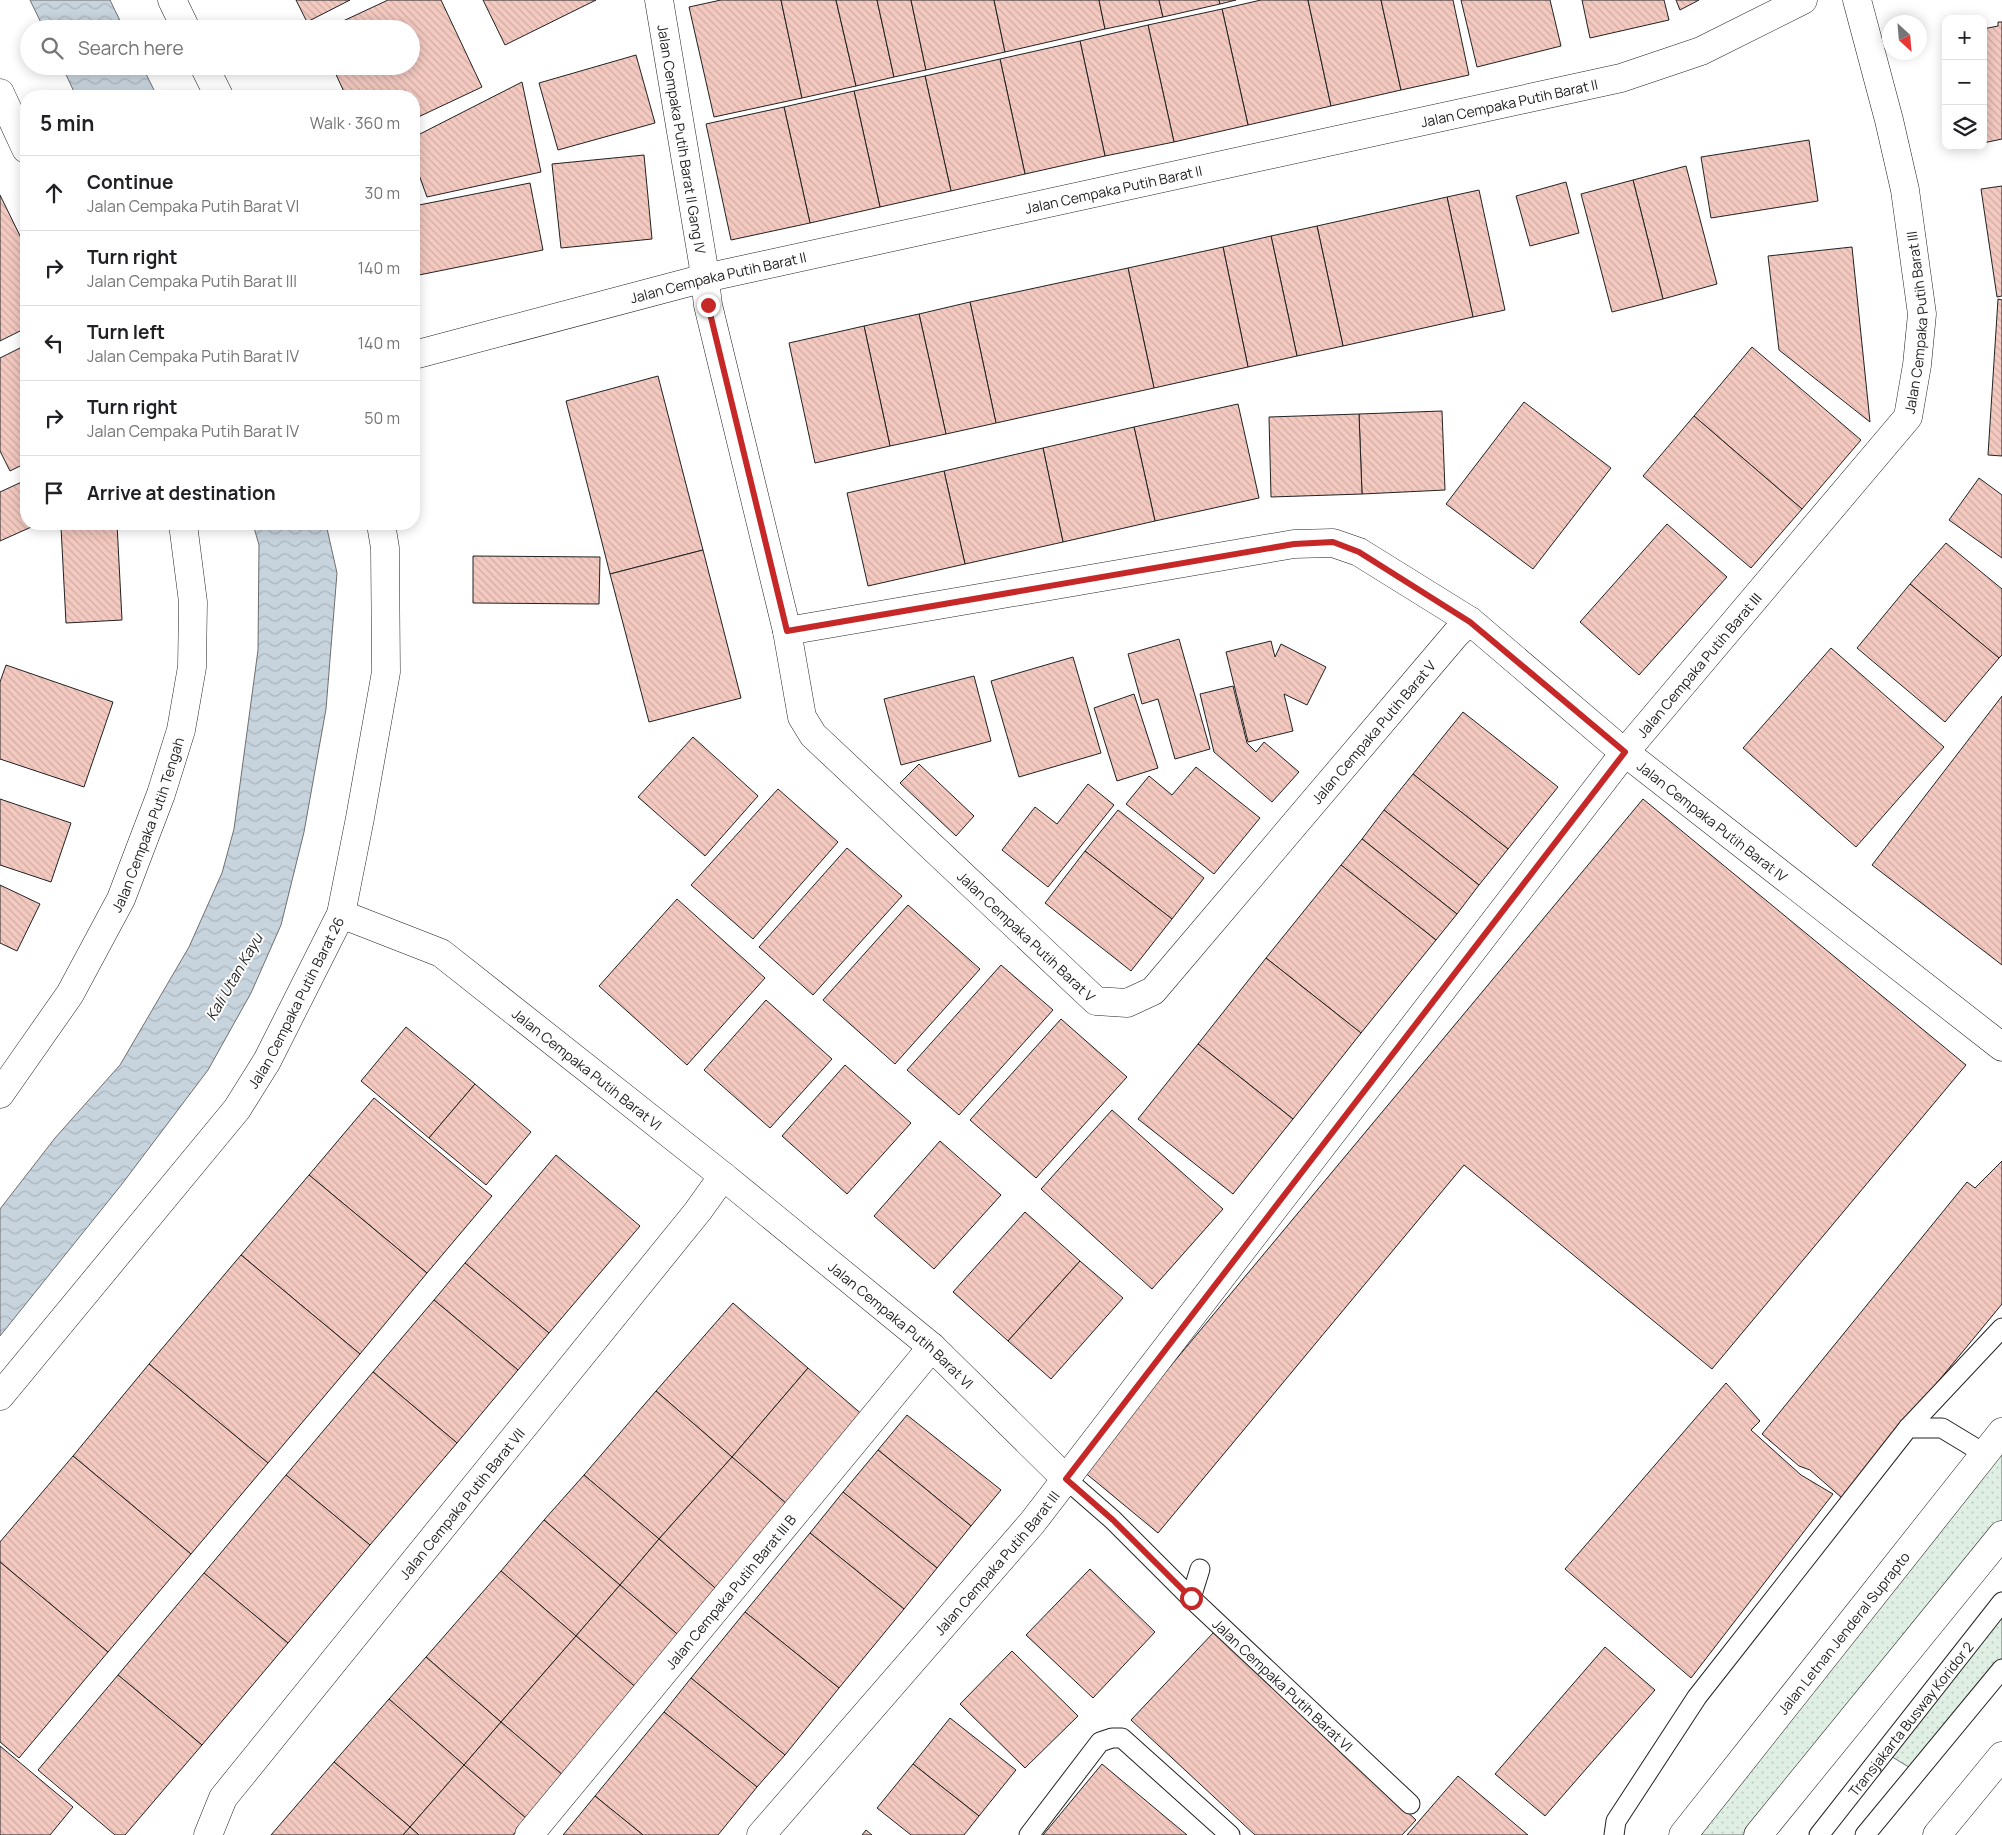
<!DOCTYPE html>
<meta charset="utf-8">
<style>
body{margin:0;font-family:Manrope,sans-serif;background:#f6f6f6;color:#202124}
.controls{position:absolute;right:15px;top:15px;display:grid;overflow:hidden;border-radius:10px;box-shadow:0 2px 12px #0003}
.controls button{width:45px;height:45px;display:grid;place-items:center;padding:0;border:0;border-bottom:1px solid #e0e0e0;background:#fff;color:#202124;font:25px sans-serif}
.compass{position:absolute;left:1882px;top:15px;width:45px;height:45px;border-radius:50%;background:#fff;box-shadow:0 2px 12px #0003;rotate:154deg}
.stop{position:absolute;width:15px;height:15px;margin:-11px;border:4px solid #c62828;border-radius:50%;background:#fff}
.stop.end{background:#c62828;border-color:#fff;box-shadow:0 1px 5px #0008}
.list{margin:0;padding:0;list-style:none}
h2{display:flex;justify-content:space-between;align-items:center;height:65px;margin:0;padding:0 20px;font-size:21px}
h2 small{font-size:16px;font-weight:400;color:#757577}
.list li{display:grid;grid-template-columns:32px 1fr auto;gap:15px;align-items:center;box-sizing:border-box;height:75px;padding:0 20px;border-top:1px solid #e0e0e0}
.list b{display:block;font-size:19px;white-space:nowrap}
.list p{margin:0;font-size:16px;white-space:nowrap;color:#757577}
.list em{font-size:16px;font-style:normal;color:#757577}
.icon{flex:none;width:28px;height:28px;fill:none;stroke:currentColor;stroke-width:2;stroke-linecap:round;stroke-linejoin:round}
.map{position:relative;flex:none;width:2002px;height:1835px;overflow:hidden}
.search{position:absolute;background:#fff;box-shadow:0 2px 12px #0003;left:20px;top:20px;width:400px;height:55px;display:flex;align-items:center;gap:12px;box-sizing:border-box;padding:0 18px;border-radius:28px;color:#757577;font-size:19px}
.panel{position:absolute;background:#fff;box-shadow:0 2px 12px #0003;left:20px;top:90px;width:400px;height:440px;border-radius:20px}
.map>svg:first-child{display:block}
.grass{fill:url(#grass-dots);stroke:#6f6f6f}
.water{fill:url(#water-waves);stroke:#6f6f6f}
.building{fill:url(#building-back-hatch);stroke:#222}
.lines{fill:none;stroke-linecap:round;stroke-linejoin:round}
.lane-casing{stroke:#222;stroke-width:21}
.street-casing{stroke:#222;stroke-width:29}
.secondary-casing{stroke:#222;stroke-width:29}
.primary-casing{stroke:#222;stroke-width:29}
.lane{stroke:#fff;stroke-width:19}
.street{stroke:#fff;stroke-width:28}
.secondary{stroke:#fff;stroke-width:28}
.primary{stroke:#fff;stroke-width:28}
.route{stroke:#c62828;stroke-width:6}
.labels{text-anchor:middle;dominant-baseline:central;stroke-width:4;stroke-linejoin:round;paint-order:stroke}
.street-label{font-size:14px;fill:#222;stroke:#fff}
.water-label{font-size:15px;font-style:italic;fill:#222;stroke:#fff}
</style>
<div class="map">
<svg width="2002" height="1835" viewBox="0 0 2002 1835">
<defs>
<pattern id="grass-dots" width="8" height="8" patternUnits="userSpaceOnUse" patternTransform="scale(1.25)"><rect width="8" height="8" fill="#e0efe3"/><path d="M2 2h.1M6 6h.1" fill="none" stroke="#c0cdc2" stroke-width="1.8" stroke-linecap="round"/></pattern>
<pattern id="water-waves" width="16" height="10" patternUnits="userSpaceOnUse" patternTransform="scale(1.25)"><rect width="16" height="10" fill="#c7d3dd"/><path d="M0 5q4-4 8 0t8 0" fill="none" stroke="#abb5bd"/></pattern>
<pattern id="building-back-hatch" width="6" height="6" patternUnits="userSpaceOnUse" patternTransform="scale(1.25)"><rect width="6" height="6" fill="#f3c9c0"/><path d="M-1 5l2 2M0 0l6 6M5-1l2 2" fill="none" stroke="#d0aca5"/></pattern>
</defs>
<rect width="100%" height="100%" fill="#fff"/>
<g class="grass">
<path d="M2002 1432V1535L1758 1835H1683Z"/>
<path d="M2002 1602V1669L1917 1772 1884 1752Z"/>
</g>
<g class="water">
<path d="M30 0H110L124 29H44Z"/>
<path d="M62 66H142L157 96H76Z"/>
<path d="M253 524H326L337 573 326 709 304 832 281 925 251 993 208 1070 122 1184 0 1336V1209L55 1138 120 1065 189 947 222 873 234 829 258 650 259 545Z"/>
</g>
<g class="building">
<path d="M296 0H350L307 22Z"/>
<path d="M388 0H441L482 87 414 119V96H346L332 66H411V29H326Z"/>
<path d="M483 0H596L505 45Z"/>
<path d="M721 0H781L802 98 714 117 689 7Z"/>
<path d="M781 0H836L856 86 802 98Z"/>
<path d="M836 0H877L894 77 856 86Z"/>
<path d="M877 0H911L926 70 894 77Z"/>
<path d="M911 0H994L1005 52 926 70Z"/>
<path d="M994 0H1099L1105 29 1005 52Z"/>
<path d="M1099 0H1159L1163 17 1105 29Z"/>
<path d="M1159 0H1219L1220 4 1163 17Z"/>
<path d="M1219 0H1236L1220 4Z"/>
<path d="M1261 0H1308L1331 106 1248 125 1222 9Z"/>
<path d="M1308 0H1381L1401 90 1331 106Z"/>
<path d="M1381 0H1453L1469 75 1401 90Z"/>
<path d="M1461 0H1550L1561 46 1477 67Z"/>
<path d="M1582 0H1664L1669 20 1590 38Z"/>
<path d="M1676 0H1699L1680 10Z"/>
<path d="M1222 9 1248 125 1174 142 1148 25Z"/>
<path d="M1998 22H2002V139L1983 143V29L1998 26Z"/>
<path d="M1148 25 1174 142 1105 156 1080 41Z"/>
<path d="M1080 41 1105 156 1025 174 1000 59Z"/>
<path d="M636 55 655 123 558 150 539 83Z"/>
<path d="M1000 59 1025 174 951 191 925 76Z"/>
<path d="M925 76 951 191 880 207 854 91Z"/>
<path d="M522 82 541 172 427 197 414 161V137Z"/>
<path d="M854 91 880 207 810 223 784 107Z"/>
<path d="M784 107 810 223 731 240 706 124Z"/>
<path d="M1809 140 1818 201 1711 218 1701 157Z"/>
<path d="M644 155 652 239 561 248 552 164Z"/>
<path d="M1686 166 1717 284 1663 299 1633 180Z"/>
<path d="M1633 180 1663 299 1612 312 1581 194Z"/>
<path d="M1566 182 1579 233 1530 246 1516 196Z"/>
<path d="M530 183 543 250 414 276V206Z"/>
<path d="M2002 186V296L1997 297 1981 189Z"/>
<path d="M1479 190 1505 310 1473 317 1447 197Z"/>
<path d="M0 195 26 248V328L0 341Z"/>
<path d="M1447 197 1473 317 1343 346 1317 226Z"/>
<path d="M1317 226 1343 346 1297 356 1271 236Z"/>
<path d="M1271 236 1297 356 1248 367 1223 247Z"/>
<path d="M1223 247 1248 367 1154 388 1128 268Z"/>
<path d="M1852 247 1870 422 1779 350 1768 256Z"/>
<path d="M1128 268 1154 388 996 423 970 302Z"/>
<path d="M1998 299 2002 300V456L1988 455Z"/>
<path d="M970 302 996 423 946 434 919 314Z"/>
<path d="M919 314 946 434 890 446 864 326Z"/>
<path d="M864 326 890 446 815 463 789 343Z"/>
<path d="M26 345V463L10 471 0 451V358Z"/>
<path d="M1752 347 1861 440 1802 509 1694 416Z"/>
<path d="M658 376 703 550 610 574 566 401Z"/>
<path d="M1524 402 1611 468 1533 569 1446 504Z"/>
<path d="M1238 404 1259 498 1155 521 1134 427Z"/>
<path d="M1442 411 1445 490 1362 494 1359 414Z"/>
<path d="M1359 414 1362 494 1271 497 1269 417Z"/>
<path d="M1694 416 1802 509 1751 568 1643 476Z"/>
<path d="M1134 427 1155 521 1063 542 1043 448Z"/>
<path d="M1043 448 1063 542 965 564 944 471Z"/>
<path d="M944 471 965 564 868 586 847 493Z"/>
<path d="M1979 478 2002 495V558L1949 520Z"/>
<path d="M26 480V524H38L0 541V492Z"/>
<path d="M117 524 122 620 66 623 61 527Z"/>
<path d="M1667 524 1727 577 1639 675 1580 622Z"/>
<path d="M1946 543 2002 589V655L1999 658 1910 584Z"/>
<path d="M703 550 741 698 649 722 610 574Z"/>
<path d="M473 556 600 557 599 604 473 603Z"/>
<path d="M1910 584 1999 658 1945 722 1857 648Z"/>
<path d="M1179 639 1210 749 1175 759 1158 699 1142 704 1128 654Z"/>
<path d="M1271 641 1275 657 1281 644 1326 667 1307 705 1284 694 1293 731 1248 742 1226 652Z"/>
<path d="M1831 648 1944 747 1856 847 1743 748Z"/>
<path d="M1073 657 1101 753 1019 777 991 681Z"/>
<path d="M6 665 113 702 84 787 0 759V682Z"/>
<path d="M974 676 991 741 901 765 884 699Z"/>
<path d="M1233 686 1247 743 1256 752 1264 742 1299 772 1272 802 1214 752 1200 694Z"/>
<path d="M1134 694 1158 768 1117 781 1094 708Z"/>
<path d="M2002 696V965L1872 865Z"/>
<path d="M1463 712 1558 787 1508 849 1413 774Z"/>
<path d="M693 737 758 796 705 856 638 797Z"/>
<path d="M919 764 974 816 956 836 900 783Z"/>
<path d="M1196 767 1260 818 1214 874 1126 804 1149 776 1172 795Z"/>
<path d="M1413 774 1508 849 1479 885 1384 810Z"/>
<path d="M1088 784 1114 805 1048 887 1002 850 1035 807 1057 824Z"/>
<path d="M778 789 838 842 753 939 691 885Z"/>
<path d="M0 799 71 823 51 882 0 865Z"/>
<path d="M1643 799 1966 1065 1712 1369 1464 1165 1158 1533 1083 1471Z"/>
<path d="M1118 810 1204 878 1172 919 1085 851Z"/>
<path d="M1384 810 1479 885 1457 914 1362 839Z"/>
<path d="M1362 839 1457 914 1436 940 1341 865Z"/>
<path d="M847 848 902 896 813 995 759 947Z"/>
<path d="M1085 851 1172 919 1131 971 1045 903Z"/>
<path d="M1341 865 1436 940 1361 1033 1266 958Z"/>
<path d="M0 885 40 904 17 951 0 943Z"/>
<path d="M677 899 765 978 687 1065 599 986Z"/>
<path d="M908 905 980 969 895 1064 823 1000Z"/>
<path d="M1266 958 1361 1033 1293 1119 1198 1044Z"/>
<path d="M1001 965 1053 1010 959 1115 907 1070Z"/>
<path d="M766 1000 832 1059 770 1128 704 1070Z"/>
<path d="M1061 1019 1127 1077 1036 1178 970 1120Z"/>
<path d="M406 1027 475 1084 429 1138 361 1081Z"/>
<path d="M1198 1044 1293 1119 1233 1194 1138 1119Z"/>
<path d="M845 1065 911 1123 847 1194 782 1136Z"/>
<path d="M475 1084 531 1132 486 1185 429 1138Z"/>
<path d="M374 1098 492 1196 427 1273 309 1175Z"/>
<path d="M1112 1110 1223 1209 1152 1289 1041 1189Z"/>
<path d="M940 1141 1001 1195 934 1269 874 1216Z"/>
<path d="M556 1155 640 1226 549 1333 465 1263Z"/>
<path d="M2002 1161V1304L1842 1498 1810 1470 1799 1466 1762 1434 1967 1182 1975 1188Z"/>
<path d="M309 1175 427 1273 360 1354 241 1255Z"/>
<path d="M1025 1212 1080 1261 1008 1341 953 1292Z"/>
<path d="M241 1255 360 1354 268 1463 149 1364Z"/>
<path d="M1080 1261 1123 1298 1051 1379 1008 1341Z"/>
<path d="M465 1263 549 1333 518 1370 434 1300Z"/>
<path d="M434 1300 518 1370 457 1443 373 1372Z"/>
<path d="M733 1303 808 1368 732 1457 656 1391Z"/>
<path d="M149 1364 268 1463 191 1554 73 1456Z"/>
<path d="M808 1368 871 1422 794 1510 732 1457Z"/>
<path d="M373 1372 457 1443 370 1545 286 1475Z"/>
<path d="M1726 1383 1760 1421 1751 1430 1801 1475 1833 1494 1691 1678 1565 1569Z"/>
<path d="M656 1391 732 1457 659 1539 584 1475Z"/>
<path d="M907 1415 1001 1490 971 1526 878 1450Z"/>
<path d="M878 1450 971 1526 937 1568 843 1492Z"/>
<path d="M73 1456 191 1554 108 1652 0 1562V1542Z"/>
<path d="M732 1457 794 1510 722 1594 659 1539Z"/>
<path d="M286 1475 370 1545 288 1643 204 1573Z"/>
<path d="M584 1475 659 1539 620 1585 544 1520Z"/>
<path d="M843 1492 937 1568 904 1609 810 1533Z"/>
<path d="M544 1520 620 1585 576 1636 501 1571Z"/>
<path d="M810 1533 904 1609 839 1688 745 1612Z"/>
<path d="M659 1539 722 1594 683 1639 620 1585Z"/>
<path d="M0 1562 108 1652 19 1758 0 1742Z"/>
<path d="M1090 1569 1155 1632 1093 1698 1026 1635Z"/>
<path d="M501 1571 576 1636 501 1722 426 1657Z"/>
<path d="M204 1573 288 1643 202 1745 118 1675Z"/>
<path d="M620 1585 683 1639 639 1690 576 1636Z"/>
<path d="M745 1612 839 1688 785 1755 691 1678Z"/>
<path d="M1214 1632 1416 1820 1402 1835H1255L1131 1720Z"/>
<path d="M576 1636 639 1690 564 1776 501 1722Z"/>
<path d="M1605 1647 1655 1690 1545 1816 1495 1774Z"/>
<path d="M1012 1651 1078 1716 1025 1768 960 1704Z"/>
<path d="M426 1657 501 1722 464 1765 389 1699Z"/>
<path d="M118 1675 202 1745 125 1835H115L38 1770Z"/>
<path d="M691 1678 785 1755 757 1787 664 1712Z"/>
<path d="M389 1699 464 1765 410 1827 334 1762Z"/>
<path d="M664 1712 757 1787 718 1835H643L595 1796Z"/>
<path d="M950 1718 1016 1770 979 1816 913 1764Z"/>
<path d="M501 1722 564 1776 527 1819 464 1765Z"/>
<path d="M0 1746 73 1807 50 1835H0Z"/>
<path d="M334 1762 410 1827 403 1835H271Z"/>
<path d="M913 1764 979 1816 964 1835H911L877 1808Z"/>
<path d="M1102 1764 1187 1835H1043Z"/>
<path d="M464 1765 527 1819 513 1835H419L410 1827Z"/>
<path d="M1458 1776 1528 1835H1407Z"/>
<path d="M595 1796 643 1835H563Z"/>
<path d="M410 1827 419 1835H403Z"/>
<path d="M866 1830 872 1835H862Z"/>
</g>
<g class="lines">
<defs>
<g id="lane">
<path d="M1908 1428 2002 1328"/>
<path id="s1" d="M1066 1479 1113 1520 1193 1600 1410 1804"/>
<path d="M1191 1598 1200 1569"/>
<path d="M1029 1835 1100 1742 1112 1738H1122L1230 1835"/>
<path d="M1614 1835 1616 1821 1697 1697 1908 1428H1942L1985 1454"/>
<path id="s2" d="M1819 1835 2002 1602"/>
<path d="M1865 1835 2002 1669"/>
</g>
<g id="street">
<path id="s3" d="M659 0 703 263 708 305 787 631 802 717 813 735 1096 1001 1127 1003 1153 991 1456 634 1470 621"/>
<path id="s4" d="M414 355 705 278 1621 78 1701 51 1803 0"/>
<path id="s5" d="M787 631 1294 544 1333 543 1359 552 1470 621 1613 743 2002 1047"/>
<path id="s6" d="M341 914 441 953 723 1176 932 1347 1066 1479"/>
<path id="s7" d="M208 1835 223 1798 698 1211 723 1176"/>
<path id="s8" d="M529 1835 932 1347"/>
<path id="s9" d="M761 1835 1032 1523 1625 752 1908 417 1917 365 1922 314 1905 190 1889 120 1857 0"/>
</g>
<g id="secondary">
<path d="M172 0 186 29"/>
<path d="M204 66 219 96"/>
<path d="M0 93 26 149"/>
<path id="s10" d="M0 1094 70 994 121 899 161 794 181 730 192 667 193 602 183 524"/>
<path id="s11" d="M0 1396 237 1109 267 1061 341 914 360 818 386 672 385 548 381 524"/>
</g>
<g id="primary">
<path id="s12" d="M1683 1835 2002 1432"/>
<path d="M1758 1835 2002 1535"/>
<path d="M1937 1835 2002 1756"/>
</g>
</defs>
<use href="#lane" class="lane-casing"/>
<use href="#street" class="street-casing"/>
<use href="#secondary" class="secondary-casing"/>
<use href="#primary" class="primary-casing"/>
<use href="#lane" class="lane"/>
<use href="#street" class="street"/>
<use href="#secondary" class="secondary"/>
<use href="#primary" class="primary"/>
</g>
<g class="lines">
<path class="route" d="M708 305 787 631 1294 544 1333 542 1359 552 1470 622 1625 752 1066 1479 1113 1520 1191 1598"/>
</g>
<g class="labels">
<g class="street-label">
<text stroke="none"><textPath href="#s4" startOffset="1124">Jalan Cempaka Putih Barat II</textPath></text>
<text stroke="none"><textPath href="#s3" startOffset="141">Jalan Cempaka Putih Barat II Gang IV</textPath></text>
<text stroke="none"><textPath href="#s4" startOffset="719">Jalan Cempaka Putih Barat II</textPath></text>
<text stroke="none"><textPath href="#s4" startOffset="314">Jalan Cempaka Putih Barat II</textPath></text>
<text stroke="none"><textPath href="#s9" startOffset="1920">Jalan Cempaka Putih Barat III</textPath></text>
<text stroke="none"><textPath href="#s9" startOffset="1500">Jalan Cempaka Putih Barat III</textPath></text>
<text stroke="none"><textPath href="#s3" startOffset="1541">Jalan Cempaka Putih Barat V</textPath></text>
<text stroke="none"><textPath href="#s5" startOffset="1026">Jalan Cempaka Putih Barat IV</textPath></text>
<text stroke="none"><textPath href="#s10" startOffset="309">Jalan Cempaka Putih Tengah</textPath></text>
<text stroke="none"><textPath href="#s3" startOffset="1046">Jalan Cempaka Putih Barat V</textPath></text>
<text stroke="none"><textPath href="#s11" startOffset="494">Jalan Cempaka Putih Barat 26</textPath></text>
<text stroke="none"><textPath href="#s6" startOffset="294">Jalan Cempaka Putih Barat VI</textPath></text>
<text stroke="none"><textPath href="#s6" startOffset="699">Jalan Cempaka Putih Barat VI</textPath></text>
<text stroke="none"><textPath href="#s7" startOffset="419">Jalan Cempaka Putih Barat VII</textPath></text>
<text stroke="none"><textPath href="#s9" startOffset="360">Jalan Cempaka Putih Barat III</textPath></text>
<text stroke="none"><textPath href="#s8" startOffset="316">Jalan Cempaka Putih Barat III B</textPath></text>
<text stroke="none"><textPath href="#s12" startOffset="258">Jalan Letnan Jenderal Suprapto</textPath></text>
<text stroke="none"><textPath href="#s1" startOffset="299">Jalan Cempaka Putih Barat VI</textPath></text>
<text stroke="none"><textPath href="#s2" startOffset="148">Transjakarta Busway Koridor 2</textPath></text>
</g>
<g class="water-label">
<text transform="translate(234 977) rotate(-60)">Kali Utan Kayu</text>
</g>
</g>
</svg>
<div class="controls">
<button>+</button>
<button>−</button>
<button><svg class="icon" aria-label="layers" viewBox="0 0 24 24"><path d="M12 4l9 5-9 5-9-5zM3 14l9 5 9-5"/></svg></button>
</div>
<svg class="compass" viewBox="-18 -18 36 36"><path d="M0-13l5 13h-10z" fill="#e53935"/><path d="M0 13l5-13h-10z" fill="#757577"/></svg>
<div class="stop" style="left:1191px;top:1598px"></div>
<div class="stop end" style="left:708px;top:305px"></div>
<div class="search"><svg class="icon" aria-label="search" viewBox="0 0 24 24"><circle cx="10" cy="10" r="6"/><path d="M15 15l6 6"/></svg>Search here</div>
<section class="panel">
<h2>5 min<small>Walk · 360 m</small></h2>
<ul class="list">
<li><svg class="icon" aria-label="ahead" viewBox="0 0 24 24"><path d="M12 20V5M6 11l6-6 6 6"/></svg><div><b>Continue</b><p>Jalan Cempaka Putih Barat VI</p></div><em>30 m</em></li>
<li><svg class="icon" aria-label="right" viewBox="0 0 24 24"><path d="M7 20v-9h11M14 6l5 5-5 5"/></svg><div><b>Turn right</b><p>Jalan Cempaka Putih Barat III</p></div><em>140 m</em></li>
<li><svg class="icon" aria-label="left" viewBox="0 0 24 24"><path d="M17 20v-9H6M10 6l-5 5 5 5"/></svg><div><b>Turn left</b><p>Jalan Cempaka Putih Barat IV</p></div><em>140 m</em></li>
<li><svg class="icon" aria-label="right" viewBox="0 0 24 24"><path d="M7 20v-9h11M14 6l5 5-5 5"/></svg><div><b>Turn right</b><p>Jalan Cempaka Putih Barat IV</p></div><em>50 m</em></li>
<li><svg class="icon" aria-label="arrive" viewBox="0 0 24 24"><path d="M6 21V4h12l-3 4 3 4H6"/></svg><div><b>Arrive at destination</b></div></li>
</ul>
</section>
</div>
